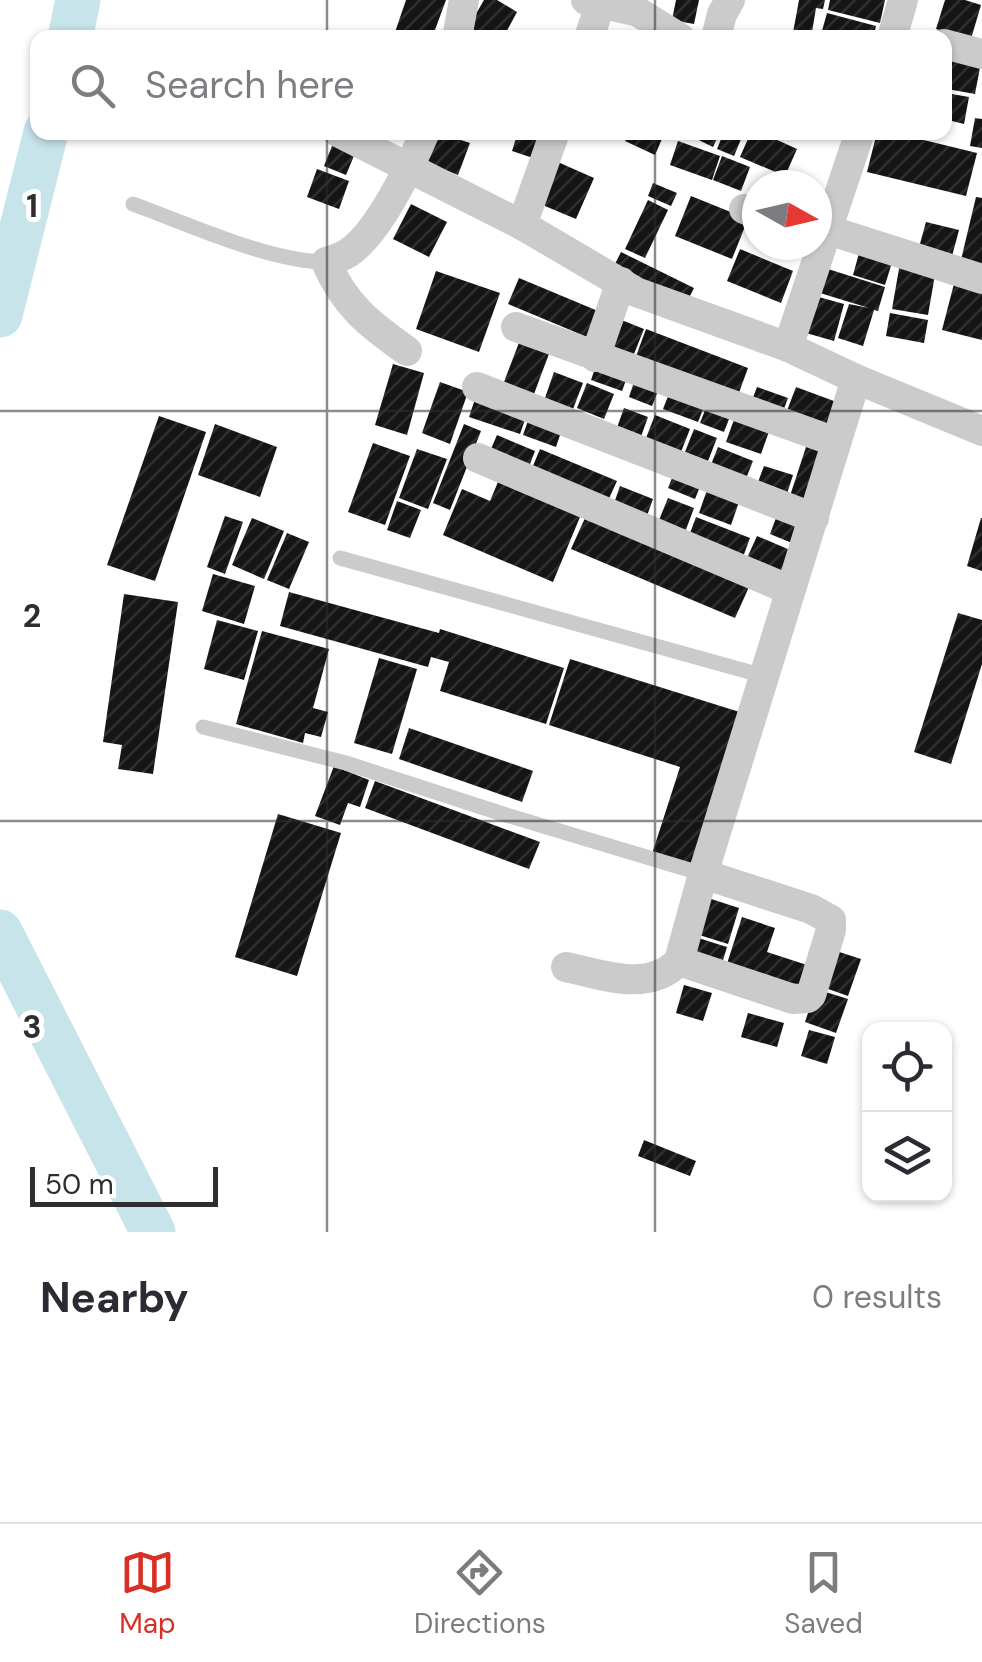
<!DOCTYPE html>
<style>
body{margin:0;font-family:"DM Sans",sans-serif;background:#f7f7f7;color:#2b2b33}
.controls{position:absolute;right:30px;bottom:30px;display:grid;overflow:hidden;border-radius:20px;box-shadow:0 2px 8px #0004}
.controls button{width:90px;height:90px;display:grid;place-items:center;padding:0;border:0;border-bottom:2px solid #e1e1e2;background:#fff;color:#2b2b33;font:50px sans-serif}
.compass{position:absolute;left:742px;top:170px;width:90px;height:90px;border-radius:50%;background:#fff;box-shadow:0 2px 8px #0004;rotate:98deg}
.scale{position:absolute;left:30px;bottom:25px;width:188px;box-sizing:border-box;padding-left:10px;border:5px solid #2e2e2e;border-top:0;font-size:28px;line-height:35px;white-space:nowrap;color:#2e2e2e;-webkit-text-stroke:8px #fff;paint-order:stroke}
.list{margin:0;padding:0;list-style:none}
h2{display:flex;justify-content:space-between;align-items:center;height:130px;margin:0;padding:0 40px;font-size:42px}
h2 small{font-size:32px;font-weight:400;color:#7c7c81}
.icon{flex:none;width:55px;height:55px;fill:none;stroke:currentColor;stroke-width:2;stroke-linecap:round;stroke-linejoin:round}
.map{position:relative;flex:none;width:982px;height:1232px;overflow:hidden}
.search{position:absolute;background:#fff;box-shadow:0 2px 8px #0004;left:30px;right:30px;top:30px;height:110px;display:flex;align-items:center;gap:25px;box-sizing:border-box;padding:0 35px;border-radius:20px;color:#7c7c81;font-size:38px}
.sheet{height:290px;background:#fff}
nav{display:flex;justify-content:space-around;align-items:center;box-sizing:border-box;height:140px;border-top:2px solid #e1e1e2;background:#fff;font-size:28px;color:#7c7c81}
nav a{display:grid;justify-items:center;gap:5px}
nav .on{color:#d93025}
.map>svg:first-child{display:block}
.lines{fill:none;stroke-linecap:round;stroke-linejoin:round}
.river{stroke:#c7e4eb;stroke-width:45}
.building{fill:url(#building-hatch)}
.service{stroke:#cbcbcb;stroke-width:15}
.minor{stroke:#cbcbcb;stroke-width:30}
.grid{fill:none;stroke:#2e2e2e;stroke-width:2.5;stroke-opacity:0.55}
.grid-label{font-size:32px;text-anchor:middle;font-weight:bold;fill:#2e2e2e;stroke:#fff;stroke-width:10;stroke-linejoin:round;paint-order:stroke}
</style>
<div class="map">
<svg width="982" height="1232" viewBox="0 0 982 1232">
<defs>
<pattern id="building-hatch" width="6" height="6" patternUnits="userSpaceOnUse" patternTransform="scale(2.5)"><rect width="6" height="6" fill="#151515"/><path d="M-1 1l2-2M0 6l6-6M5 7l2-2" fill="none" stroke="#2f2f2f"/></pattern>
</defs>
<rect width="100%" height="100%" fill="#fff"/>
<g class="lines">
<g class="river">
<path d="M70 38 78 0"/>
<path d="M0 315 46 132"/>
<path d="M0 932 153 1232"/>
</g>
</g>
<g class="building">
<path d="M406 0H446L432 38H393Z"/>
<path d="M484 0H497L517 12 503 38H462Z"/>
<path d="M676 0H699L694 24 672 20Z"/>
<path d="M799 0H825L823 9 816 8 811 38H792Z"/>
<path d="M830 0H885L880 23 828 10Z"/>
<path d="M945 0H965L981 5 971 39 936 29Z"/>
<path d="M827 13 876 26 873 38H820Z"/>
<path d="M954 52 982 57 975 94 947 89Z"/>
<path d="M946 93 969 97 964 124 944 119Z"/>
<path d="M975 118 982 119V148L970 146Z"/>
<path d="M436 132 470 143 458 175 425 162Z"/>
<path d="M518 132H549L539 160 512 151Z"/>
<path d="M629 132H665L655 155 625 141Z"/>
<path d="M682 132H720L713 147Z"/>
<path d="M724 132H744L734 156 717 149Z"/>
<path d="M751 132H760L797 149 785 176 740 157Z"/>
<path d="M877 132H891L977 153 966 196 867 172Z"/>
<path d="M334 141 356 151 346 175 324 166Z"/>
<path d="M678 141 720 156 712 180 670 165Z"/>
<path d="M722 156 750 167 741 191 713 180Z"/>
<path d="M551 159 594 178 576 219 533 201Z"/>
<path d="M317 169 349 181 339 209 307 197Z"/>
<path d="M653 183 677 193 671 206 648 196Z"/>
<path d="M691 196 748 219 732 259 675 236Z"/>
<path d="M976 197 982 198V269L960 264Z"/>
<path d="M648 200 668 210 645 258 625 249Z"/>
<path d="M411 204 447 222 429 257 393 239Z"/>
<path d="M926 222 959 230 951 260 918 251Z"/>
<path d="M861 246 894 256 885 285 853 275Z"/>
<path d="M740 249 793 271 781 303 727 281Z"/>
<path d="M621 252 694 288 685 306 612 270Z"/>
<path d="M900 263 936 269 928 315 892 309Z"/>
<path d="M828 269 885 287 878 311 874 310 863 346 838 338 849 304 869 308 820 293Z"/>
<path d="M436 271 500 293 479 352 416 329Z"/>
<path d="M956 276 982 283V340L942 330Z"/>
<path d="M519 278 598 311 587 337 508 304Z"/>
<path d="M815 296 844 304 834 341 806 333Z"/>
<path d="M890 313 928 320 924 343 886 336Z"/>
<path d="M614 317 644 329 632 359 602 347Z"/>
<path d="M646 329 748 368 737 398 635 359Z"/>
<path d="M523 332 553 343 534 394 504 382Z"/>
<path d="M598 360 629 372 622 391 591 380Z"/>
<path d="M393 364 424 373 407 435 375 425Z"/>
<path d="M554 372 583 383 573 409 545 398Z"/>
<path d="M636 376 660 386 652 406 629 397Z"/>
<path d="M440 382 468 392 450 444 422 433Z"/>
<path d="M587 383 614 394 604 419 577 408Z"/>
<path d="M757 387 788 398 782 414 751 403Z"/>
<path d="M796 387 842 404 832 433 785 416Z"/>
<path d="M670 391 705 404 698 422 663 409Z"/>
<path d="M476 396 527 414 520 434 469 417Z"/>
<path d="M707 405 731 414 724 432 700 423Z"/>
<path d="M624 408 648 417 638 445 614 436Z"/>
<path d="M737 411 772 423 761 454 726 442Z"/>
<path d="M530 415 563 426 556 447 523 435Z"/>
<path d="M655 415 690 429 681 452 646 438Z"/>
<path d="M159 416 206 432 155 581 107 565Z"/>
<path d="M215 424 277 447 260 497 198 475Z"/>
<path d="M464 424 481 431 450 510 433 503Z"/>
<path d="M694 429 717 438 708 461 685 452Z"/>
<path d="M497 435 535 451 527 472 488 456Z"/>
<path d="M373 443 410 456 385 525 348 512Z"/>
<path d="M807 444 826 450 807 508 788 502Z"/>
<path d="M718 447 753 461 743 486 708 472Z"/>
<path d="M417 449 447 459 428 509 399 498Z"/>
<path d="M540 449 617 481 606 505 530 473Z"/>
<path d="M764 466 793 475 785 500 755 490Z"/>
<path d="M676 468 703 479 695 499 668 488Z"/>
<path d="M498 482 580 517 553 582 443 535 462 489 490 501Z"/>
<path d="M620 486 653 499 644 524 611 512Z"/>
<path d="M708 487 740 499 731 525 699 513Z"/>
<path d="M668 498 694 508 684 535 657 525Z"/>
<path d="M397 501 421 510 410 538 387 530Z"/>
<path d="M779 510 801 519 792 543 770 534Z"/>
<path d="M225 516 243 522 225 574 207 567Z"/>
<path d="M696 517 750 538 740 565 686 544Z"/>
<path d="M252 518 284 531 264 579 232 565Z"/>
<path d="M585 518 749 587 735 618 571 549Z"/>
<path d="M981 518H982V571L967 566Z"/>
<path d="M287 533 309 542 289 589 267 580Z"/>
<path d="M757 536 790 550 777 581 743 567Z"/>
<path d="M213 574 255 586 244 624 202 611Z"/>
<path d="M289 592 439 633 440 629 564 668 546 724 440 691 449 662 431 657 428 667 280 626Z"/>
<path d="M124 594 178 602 153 774 118 769 122 745 103 742Z"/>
<path d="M958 613 982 620V664L951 764 914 752Z"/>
<path d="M217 620 258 631 244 680 204 669Z"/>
<path d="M262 631 329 649 313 708 328 712 321 737 305 733 303 743 236 724Z"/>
<path d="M379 658 417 669 392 754 354 743Z"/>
<path d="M570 659 746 714 698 869 652 854 680 767 549 725Z"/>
<path d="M409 728 533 771 522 802 399 759Z"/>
<path d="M334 766 369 780 360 807 348 803 340 825 315 816Z"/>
<path d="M375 781 540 842 529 869 365 808Z"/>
<path d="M278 814 341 833 297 976 235 957Z"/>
<path d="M705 897 739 908 728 944 693 933Z"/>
<path d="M742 917 775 928 767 952 807 965 796 997 724 973Z"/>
<path d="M692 936 727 947 721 967 686 956Z"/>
<path d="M830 949 861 959 848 996 817 985Z"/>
<path d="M684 985 712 993 703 1021 676 1013Z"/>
<path d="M816 989 848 999 836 1033 805 1022Z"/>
<path d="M748 1013 784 1023 777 1047 741 1037Z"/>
<path d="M809 1030 835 1037 827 1064 801 1056Z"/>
<path d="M644 1140 696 1161 690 1176 638 1156Z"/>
</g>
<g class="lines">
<g class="service">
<path d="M133 204C188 224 270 262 326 262"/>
<path d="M340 558 764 676"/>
<path d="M203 727 346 763 503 814 703 874"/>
</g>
<g class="minor">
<path d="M586 0 638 12 680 38"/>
<path d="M457 38 464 0"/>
<path d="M589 38 601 2"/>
<path d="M716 38 722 14 730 0"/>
<path d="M892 38 903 0"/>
<path d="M944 44 982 54"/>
<path d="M338 132 522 225 636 292 788 347 856 379 982 431"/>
<path d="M744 209 757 214"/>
<path d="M522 225 555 132"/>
<path d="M828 230 982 279"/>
<path d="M516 327 836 442"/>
<path d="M788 347 860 132"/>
<path d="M407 351C369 324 345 306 326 262 333 260 342 257 348 253 378 234 411 165 425 132"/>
<path d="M595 357 621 282"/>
<path d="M477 387 814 518"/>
<path d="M478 458 790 590"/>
<path d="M679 961 703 874 856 379"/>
<path d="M566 967C603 975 649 993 679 961L793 999 808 998 811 995 831 930V920L811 909 703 874"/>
</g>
</g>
<path class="grid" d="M327 0V38M655 0V38M327 132V1232M655 132V1232M0 411H982M0 821H982"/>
<g class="grid-label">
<text x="32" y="217">1</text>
<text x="32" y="627">2</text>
<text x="32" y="1038">3</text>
</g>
</svg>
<div class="controls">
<button><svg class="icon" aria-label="locate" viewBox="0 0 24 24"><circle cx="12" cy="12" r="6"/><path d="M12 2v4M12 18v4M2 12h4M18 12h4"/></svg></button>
<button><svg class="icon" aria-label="layers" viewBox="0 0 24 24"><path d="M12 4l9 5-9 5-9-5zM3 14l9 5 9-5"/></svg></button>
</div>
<svg class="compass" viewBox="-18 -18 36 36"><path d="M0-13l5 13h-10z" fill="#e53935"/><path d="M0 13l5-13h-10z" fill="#7c7c81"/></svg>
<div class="scale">50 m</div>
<div class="search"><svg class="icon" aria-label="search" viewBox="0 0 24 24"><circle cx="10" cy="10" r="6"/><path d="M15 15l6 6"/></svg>Search here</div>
</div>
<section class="sheet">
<h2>Nearby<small>0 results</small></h2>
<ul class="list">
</ul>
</section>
<nav>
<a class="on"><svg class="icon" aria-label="map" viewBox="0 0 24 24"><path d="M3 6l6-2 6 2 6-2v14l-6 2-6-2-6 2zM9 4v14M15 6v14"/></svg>Map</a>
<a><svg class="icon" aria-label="directions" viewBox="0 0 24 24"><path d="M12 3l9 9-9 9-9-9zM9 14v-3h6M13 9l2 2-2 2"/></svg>Directions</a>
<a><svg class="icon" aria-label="saved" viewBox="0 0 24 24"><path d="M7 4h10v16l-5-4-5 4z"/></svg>Saved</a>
</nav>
